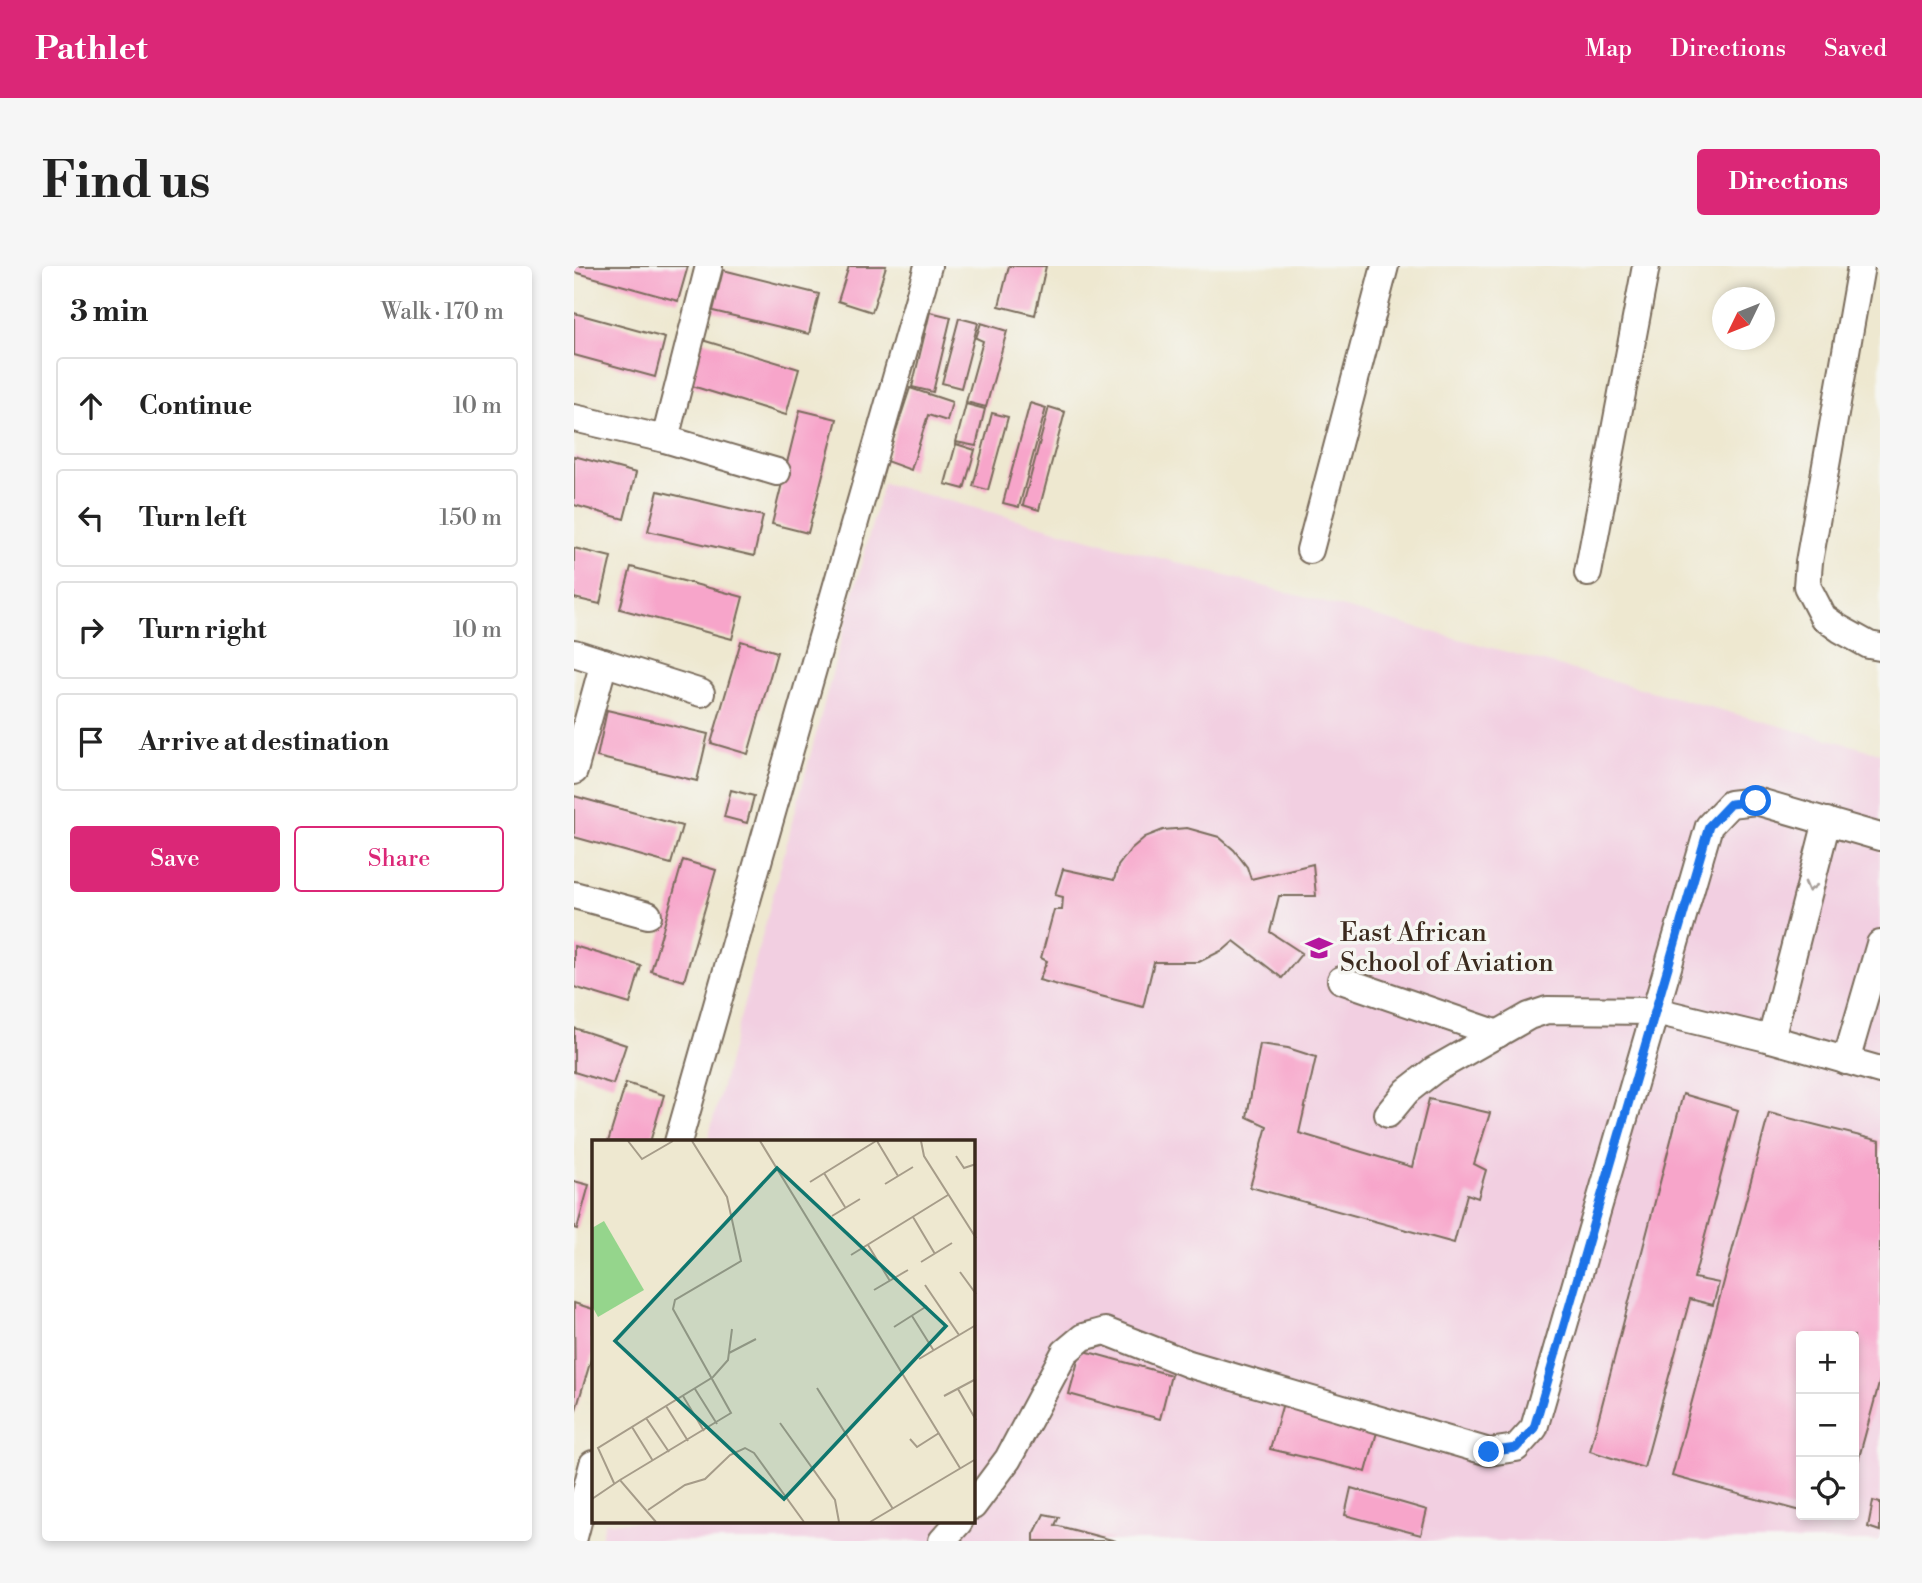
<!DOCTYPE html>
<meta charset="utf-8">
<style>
body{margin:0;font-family:"Libre Bodoni",serif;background:#f6f6f6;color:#222}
.controls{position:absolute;right:21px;bottom:21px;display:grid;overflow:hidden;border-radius:7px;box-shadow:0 4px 10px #0003}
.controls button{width:63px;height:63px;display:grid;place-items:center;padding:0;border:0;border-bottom:2px solid #e0e0e0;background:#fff;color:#222;font:35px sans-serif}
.compass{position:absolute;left:1138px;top:21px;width:63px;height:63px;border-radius:50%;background:#fff;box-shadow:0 4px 10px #0003;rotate:227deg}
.stop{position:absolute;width:21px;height:21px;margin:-16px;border:5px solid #1a73e8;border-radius:50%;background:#fff}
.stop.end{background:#1a73e8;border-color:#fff;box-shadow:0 2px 7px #0008}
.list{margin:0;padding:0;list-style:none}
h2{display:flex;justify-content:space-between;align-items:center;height:91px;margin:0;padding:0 28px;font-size:30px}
h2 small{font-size:23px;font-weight:400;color:#767676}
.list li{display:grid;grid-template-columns:46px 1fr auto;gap:21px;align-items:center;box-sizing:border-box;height:98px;margin:0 14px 14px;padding:0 14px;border:2px solid #e0e0e0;border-radius:7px}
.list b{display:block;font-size:26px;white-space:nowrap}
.list em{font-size:23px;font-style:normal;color:#767676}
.actions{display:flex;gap:14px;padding:21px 28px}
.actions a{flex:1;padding:16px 0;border:2px solid #db2777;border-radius:7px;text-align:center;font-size:24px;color:#db2777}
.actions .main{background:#db2777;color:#fff}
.icon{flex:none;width:38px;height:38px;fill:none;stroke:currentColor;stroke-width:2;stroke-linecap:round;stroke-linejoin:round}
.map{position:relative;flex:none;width:1306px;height:1275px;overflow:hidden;border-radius:7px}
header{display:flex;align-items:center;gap:42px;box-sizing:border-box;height:98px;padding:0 35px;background:#db2777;color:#fff}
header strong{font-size:33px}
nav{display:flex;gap:38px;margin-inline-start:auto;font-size:24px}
.intro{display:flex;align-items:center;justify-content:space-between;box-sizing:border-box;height:168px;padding:0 42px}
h1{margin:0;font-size:49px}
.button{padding:18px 32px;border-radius:7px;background:#db2777;color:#fff;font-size:24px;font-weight:700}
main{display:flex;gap:42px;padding:0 42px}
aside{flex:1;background:#fff;border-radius:7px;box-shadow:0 4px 10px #0003}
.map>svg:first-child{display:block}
.built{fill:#f2cfe1;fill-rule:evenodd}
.building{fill:#f7a5ca}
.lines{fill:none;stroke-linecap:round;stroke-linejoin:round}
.minor-casing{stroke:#7a6c5c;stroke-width:30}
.minor{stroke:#fff;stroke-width:26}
.oneway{stroke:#a79f9a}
.route{stroke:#1a73e8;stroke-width:9}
.labels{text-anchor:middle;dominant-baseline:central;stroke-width:7;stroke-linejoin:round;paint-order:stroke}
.poi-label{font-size:26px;fill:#3b2a1e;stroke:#f6f6f2;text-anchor:start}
.inset-road{fill:none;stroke:#a69c89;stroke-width:2}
.view{fill:#0f766e;fill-opacity:0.15;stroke:#0f766e;stroke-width:3.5}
.inset-edge{fill:none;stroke:#3b2a1e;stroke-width:3.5}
</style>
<header>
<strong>Pathlet</strong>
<nav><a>Map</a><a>Directions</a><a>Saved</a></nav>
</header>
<div class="intro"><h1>Find us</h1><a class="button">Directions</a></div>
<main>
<aside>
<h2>3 min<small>Walk · 170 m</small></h2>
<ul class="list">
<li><svg class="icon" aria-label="ahead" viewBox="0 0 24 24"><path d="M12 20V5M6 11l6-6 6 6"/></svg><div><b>Continue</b></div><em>10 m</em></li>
<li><svg class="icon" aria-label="left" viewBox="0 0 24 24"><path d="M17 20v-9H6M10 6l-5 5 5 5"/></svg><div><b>Turn left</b></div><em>150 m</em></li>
<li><svg class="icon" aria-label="right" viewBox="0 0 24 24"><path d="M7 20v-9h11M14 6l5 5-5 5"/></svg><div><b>Turn right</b></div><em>10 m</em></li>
<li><svg class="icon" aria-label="arrive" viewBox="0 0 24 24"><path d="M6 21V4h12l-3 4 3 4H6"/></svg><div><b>Arrive at destination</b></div></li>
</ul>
<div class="actions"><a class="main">Save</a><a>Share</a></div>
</aside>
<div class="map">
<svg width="1306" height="1275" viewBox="0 0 1306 1275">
<rect width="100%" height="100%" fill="#f6f6f2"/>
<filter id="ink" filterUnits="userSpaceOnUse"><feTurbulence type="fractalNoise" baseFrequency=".0143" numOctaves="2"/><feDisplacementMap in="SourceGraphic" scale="14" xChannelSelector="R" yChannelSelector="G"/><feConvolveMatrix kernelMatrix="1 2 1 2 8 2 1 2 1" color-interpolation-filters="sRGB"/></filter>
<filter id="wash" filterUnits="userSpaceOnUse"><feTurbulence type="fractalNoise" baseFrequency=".00686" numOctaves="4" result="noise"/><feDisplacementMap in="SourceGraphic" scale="28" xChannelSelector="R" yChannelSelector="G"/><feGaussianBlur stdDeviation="1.57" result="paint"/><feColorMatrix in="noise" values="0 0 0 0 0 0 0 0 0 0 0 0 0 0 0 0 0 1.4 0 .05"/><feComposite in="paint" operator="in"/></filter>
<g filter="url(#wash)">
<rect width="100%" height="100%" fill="#eee8d0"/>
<path class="built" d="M309 217 1306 487V1275H26L31 1256H399V876H133ZM1227 1070H1280V1249H1227Z"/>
<g id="blocks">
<g class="building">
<path d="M0 0H114L104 35 0 6Z"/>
<path d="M275 0H312L298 46 264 35Z"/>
<path d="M435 0H472L461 49 425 40Z"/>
<path d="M149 4 245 28 235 68 139 45Z"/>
<path d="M356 46 377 51 359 126 338 121Z"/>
<path d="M0 47 91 72 81 111 0 89Z"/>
<path d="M385 52 404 57 387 122 368 117Z"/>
<path d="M407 57 433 65 412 141 392 136 409 75 402 72Z"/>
<path d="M128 74 225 103 212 149 115 119Z"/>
<path d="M336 122 378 136 373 155 354 149 337 204 312 195Z"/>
<path d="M456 137 472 142 445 241 429 237Z"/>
<path d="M392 138 411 143 402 180 382 176Z"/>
<path d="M475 141 491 146 465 244 449 239Z"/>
<path d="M226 144 263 153 234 267 198 258Z"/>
<path d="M418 147 434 151 414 224 399 220Z"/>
<path d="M382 178 401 184 390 223 371 218Z"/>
<path d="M0 190 62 207 50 253 0 239Z"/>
<path d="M84 225 189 250 180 290 74 265Z"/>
<path d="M0 282 37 291 26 338 0 332Z"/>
<path d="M57 301 169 331 158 373 46 343Z"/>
<path d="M167 375 203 386 174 488 137 477Z"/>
<path d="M33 444 134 468 123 515 23 491Z"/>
<path d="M157 524 180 530 173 557 150 551Z"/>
<path d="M0 530 108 560 97 598 0 571Z"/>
<path d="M613 562 645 571 660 584 673 601 677 613 739 598 742 630H705L696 666 728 687 708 712 660 675 651 683 625 696H580L569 741 465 714 473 695 467 692 480 644H488L489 631 481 629 489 603 540 614 544 600 557 583 571 571 589 564Z"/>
<path d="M109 594 142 604 110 715 77 705Z"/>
<path d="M0 680 67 700 56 738 0 721Z"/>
<path d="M0 762 52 779 39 818 0 806Z"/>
<path d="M686 778 714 782 742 791 725 867 838 901 855 833 916 847 900 898 912 904 904 932 893 928 880 977 676 921 693 860 673 851Z"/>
<path d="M52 817 90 829 76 876H34Z"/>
<path d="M1109 828 1164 844 1120 1012 1145 1017 1139 1039 1116 1033 1070 1202 1016 1185Z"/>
<path d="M1195 847 1306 875V1114L1280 1210V1070H1227V1245L1098 1210Z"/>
<path d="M0 915 15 919 3 963 0 962Z"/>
<path d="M0 1037 19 1043V1087L1 1147Z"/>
<path d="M507 1084 597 1109 586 1153 495 1128Z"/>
<path d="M709 1137 803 1166 792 1206 696 1183Z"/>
<path d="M777 1222 853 1244 847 1269 771 1249Z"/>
<path d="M1299 1235 1306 1237V1265L1294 1261Z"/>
<path d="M470 1248 485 1251 481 1259 542 1275H460V1268Z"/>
</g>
</g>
</g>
<g filter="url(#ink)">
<use href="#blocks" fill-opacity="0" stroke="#7a6c5c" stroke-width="2"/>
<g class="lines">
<defs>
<g id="minor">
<path d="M1287 0 1235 296 1233 320 1249 351 1266 363 1295 379 1306 381"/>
<path d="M0 152 91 173 203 206"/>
<path d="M91 173 135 0"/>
<path d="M736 284 811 0"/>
<path d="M1014 307 1072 0"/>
<path d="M0 387 127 427"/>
<path d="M0 505 30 396"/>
<path d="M0 629 74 649"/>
<path d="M767 714 924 768"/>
<path d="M1197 773 1253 555"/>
<path d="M1272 795 1306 678"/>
<path d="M814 848 833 825 860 804 955 750 973 744 1082 745 1197 773 1306 804"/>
<path d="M104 876 354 0"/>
<path d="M399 1240 434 1193 491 1086 509 1071 531 1065 615 1098 915 1186 942 1182 960 1162 1135 560 1156 538 1182 535 1306 571"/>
<path d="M0 1271 19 1198"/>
<path d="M368 1275 385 1256"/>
</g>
</defs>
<use href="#minor" class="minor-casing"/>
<use href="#minor" class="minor"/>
</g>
<defs><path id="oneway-chevron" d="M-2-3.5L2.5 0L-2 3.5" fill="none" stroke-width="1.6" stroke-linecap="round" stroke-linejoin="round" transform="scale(1.75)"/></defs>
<use class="oneway" href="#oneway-chevron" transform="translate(1236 621) rotate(105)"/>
</g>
<g class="lines" filter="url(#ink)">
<path class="route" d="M915 1186 942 1182 960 1162 1135 560 1156 538 1182 535"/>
</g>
<defs>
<symbol id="university-bare" viewBox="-9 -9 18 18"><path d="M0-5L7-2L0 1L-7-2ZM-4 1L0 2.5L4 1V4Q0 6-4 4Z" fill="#b5179e" stroke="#f6f6f2" stroke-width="2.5" paint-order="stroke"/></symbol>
</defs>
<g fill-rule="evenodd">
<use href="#university-bare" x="726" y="663" width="38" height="38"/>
</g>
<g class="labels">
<g class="poi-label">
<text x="766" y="667">East African<tspan x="766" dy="30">School of Aviation</tspan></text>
</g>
</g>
<g transform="translate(18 874)">
<rect width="383" height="383" fill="#eee8d0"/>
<path d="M12 81 52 150 6 177 0 166V88Z" fill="#95d58c"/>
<path class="inset-road" d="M36 1 50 19 81 1M168 1 368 328M285 1 306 36M329 1 332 16 384 98M364 16 372 28 384 24M232 33 253 67M218 42 284 1M293 44 321 27M240 76 268 59M321 77 343 114M276 105 298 141M259 115 356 55M329 122 360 103M368 132 384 154M333 145 367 195M282 150 316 130M320 176 342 211M302 187 335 166M137 213 164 199M327 219 384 185M225 248 301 369M103 249 125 284M366 249 384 280M91 256 112 291M352 256 384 239M74 266 96 301M54 278 77 312M188 283 243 360 247 382M40 287 61 321M318 299 325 307 347 293M28 340 139 273 81 169 83 160 149 121 135 57 100 1M22 343 6 308 121 237 136 220 140 189M0 359 28 340 64 382M56 370 93 345 113 339 138 315 153 308 162 313 212 382M278 382 384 319"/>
<path class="view" d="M185 28 354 186 192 359 23 201Z"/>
<rect width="383" height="383" class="inset-edge"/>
</g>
</svg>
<div class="controls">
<button>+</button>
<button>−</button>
<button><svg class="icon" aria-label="locate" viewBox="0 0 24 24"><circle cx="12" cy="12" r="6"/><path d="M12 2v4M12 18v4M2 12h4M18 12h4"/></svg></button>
</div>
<svg class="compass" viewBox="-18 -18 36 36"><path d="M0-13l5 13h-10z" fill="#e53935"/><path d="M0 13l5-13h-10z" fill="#767676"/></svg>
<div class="stop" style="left:1182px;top:535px"></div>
<div class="stop end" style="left:915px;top:1186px"></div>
</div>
</main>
